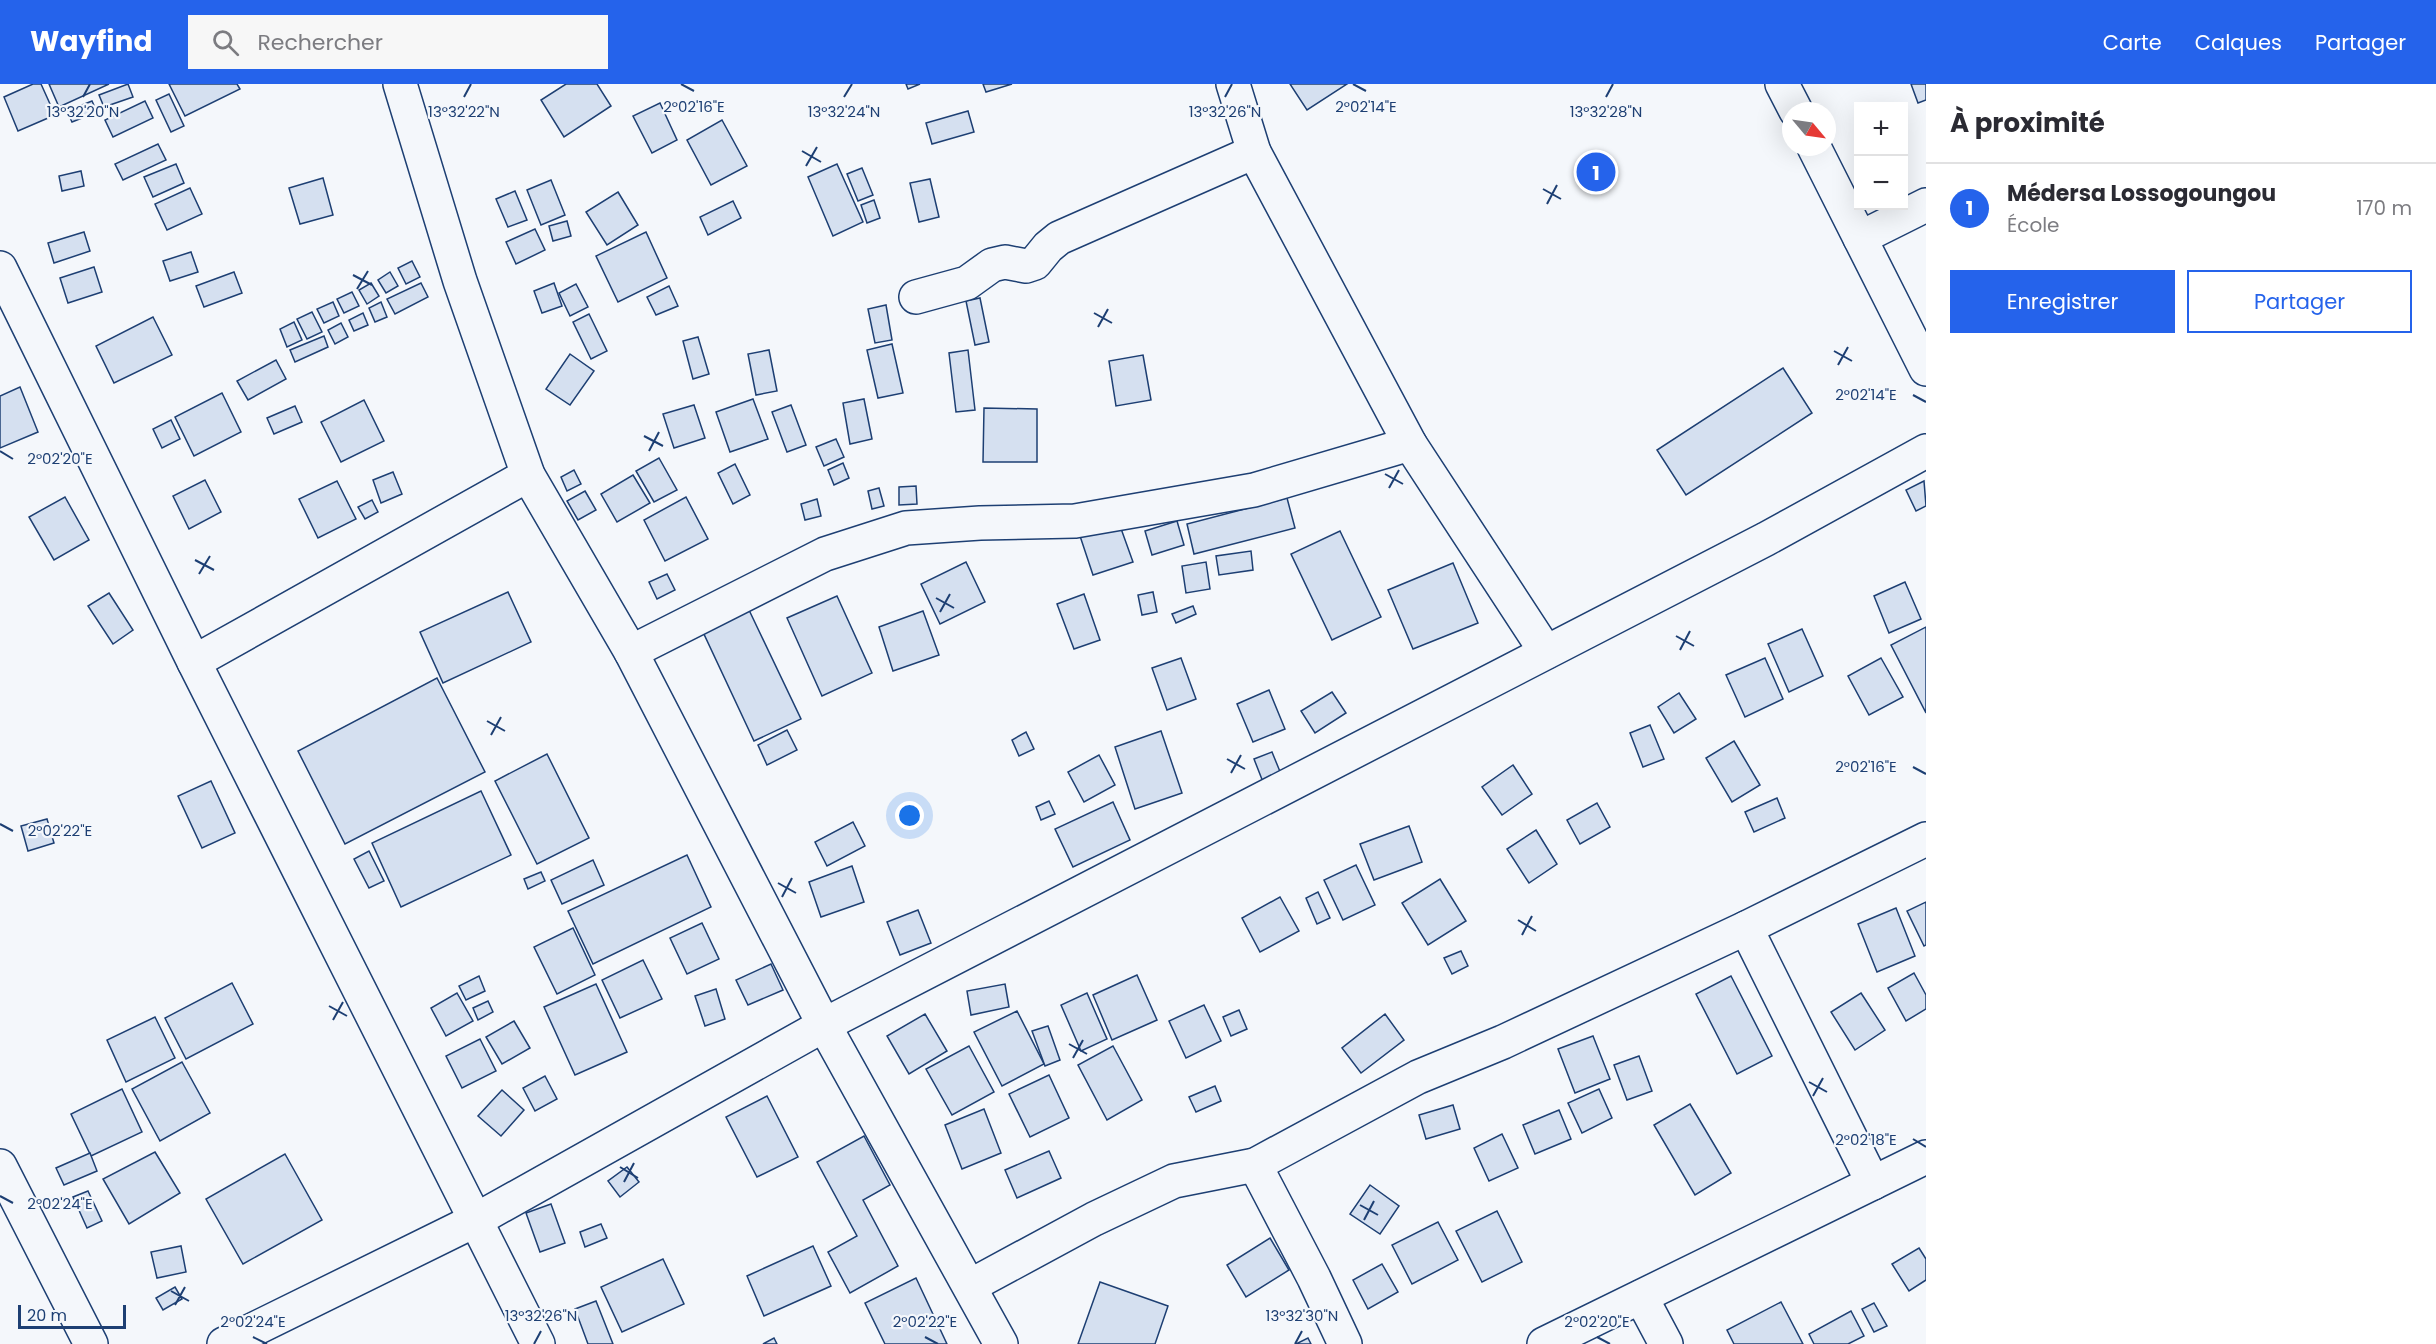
<!DOCTYPE html>
<html lang="fr">
<meta charset="utf-8">
<style>
body{margin:0;font-family:Poppins,sans-serif;background:#f7f7f7;color:#2b2b33}
.controls{position:absolute;right:18px;top:18px;display:grid;overflow:hidden;border-radius:0px;box-shadow:0 6px 24px #0002}
.controls button{width:54px;height:54px;display:grid;place-items:center;padding:0;border:0;border-bottom:2px solid #e1e1e2;background:#fff;color:#2b2b33;font:30px sans-serif}
.compass{position:absolute;left:1782px;top:18px;width:54px;height:54px;border-radius:50%;background:#fff;box-shadow:0 6px 24px #0002;rotate:119deg}
.scale{position:absolute;left:18px;bottom:15px;width:108px;box-sizing:border-box;padding-left:6px;border:3px solid #1d3f73;border-top:0;font-size:16px;line-height:21px;white-space:nowrap;color:#1d3f73;-webkit-text-stroke:4px #f4f7fb;paint-order:stroke}
.you{position:absolute;left:910px;top:732px;width:21px;height:21px;margin:-15px;border:4px solid #fff;border-radius:50%;background:#1a73e8;box-shadow:0 0 0 9px #1a73e833}
.badge{display:grid;place-items:center;width:39px;height:39px;border-radius:50%;background:#2563eb;color:#fff;font-size:20px;font-weight:700}
.pin{position:absolute;translate:-50% -50%;border:3px solid #fff;box-shadow:0 2px 6px #0006}
.list{margin:0;padding:0;list-style:none}
h2{display:flex;justify-content:space-between;align-items:center;height:78px;margin:0;padding:0 24px;font-size:26px}
h2 small{font-size:20px;font-weight:400;color:#7c7c81}
.list li{display:grid;grid-template-columns:39px 1fr auto;gap:18px;align-items:center;box-sizing:border-box;height:90px;padding:0 24px;border-top:2px solid #e1e1e2}
.list b{display:block;font-size:22px;white-space:nowrap}
.list p{margin:0;font-size:20px;white-space:nowrap;color:#7c7c81}
.list em{font-size:20px;font-style:normal;color:#7c7c81}
.actions{display:flex;gap:12px;padding:18px 24px}
.actions a{flex:1;padding:14px 0;border:2px solid #2563eb;border-radius:0px;text-align:center;font-size:21px;color:#2563eb}
.actions .main{background:#2563eb;color:#fff}
.icon{flex:none;width:33px;height:33px;fill:none;stroke:currentColor;stroke-width:2;stroke-linecap:round;stroke-linejoin:round}
.map{position:relative;flex:none;width:1926px;height:1260px;overflow:hidden}
header{display:flex;align-items:center;gap:36px;box-sizing:border-box;height:84px;padding:0 30px;background:#2563eb;color:#fff}
header strong{font-size:28px}
nav{display:flex;gap:33px;margin-inline-start:auto;font-size:21px}
.search{width:420px;height:54px;background:#f7f7f7;display:flex;align-items:center;gap:15px;box-sizing:border-box;padding:0 21px;border-radius:0px;color:#7c7c81;font-size:22px}
main{display:flex}
aside{flex:1;background:#fff}
.map>svg:first-child{display:block}
.building{fill:#d5e0f0;stroke:#1d3f73;stroke-width:1.5}
.lines{fill:none;stroke-linecap:round;stroke-linejoin:round}
.street-casing{stroke:#1d3f73;stroke-width:36}
.street{stroke:#f4f7fb;stroke-width:33}
.ticks{fill:none;stroke:#1d3f73;stroke-width:2}
.ticks-label{font-size:15px;text-anchor:middle;fill:#1d3f73;stroke:#f4f7fb;stroke-width:4.5;stroke-linejoin:round;paint-order:stroke}
</style>
<header>
<strong>Wayfind</strong>
<div class="search"><svg class="icon" aria-label="search" viewBox="0 0 24 24"><circle cx="10" cy="10" r="6"/><path d="M15 15l6 6"/></svg>Rechercher</div>
<nav><a>Carte</a><a>Calques</a><a>Partager</a></nav>
</header>
<main>
<div class="map">
<svg width="1926" height="1260" viewBox="0 0 1926 1260">
<rect width="100%" height="100%" fill="#f4f7fb"/>
<g class="building">
<path d="M33 0H41L55 31 18 47 4 13Z"/>
<path d="M49 0H109L59 23Z"/>
<path d="M128 0 133 13 104 23 99 11Z"/>
<path d="M169 0H237L240 5 185 32Z"/>
<path d="M566 0H597L611 22 564 53 541 16Z"/>
<path d="M906 0H920L908 5Z"/>
<path d="M983 0H1012L986 8Z"/>
<path d="M1290 0H1347L1307 26Z"/>
<path d="M1911 0H1926V16L1918 19Z"/>
<path d="M169 10 184 42 171 48 156 16Z"/>
<path d="M92 17 97 28 72 38 67 27Z"/>
<path d="M145 17 153 34 113 53 105 36Z"/>
<path d="M660 19 677 56 652 69 633 32Z"/>
<path d="M968 27 974 48 932 60 926 39Z"/>
<path d="M722 36 747 82 711 101 687 56Z"/>
<path d="M158 60 166 76 123 96 115 80Z"/>
<path d="M176 80 184 99 153 113 144 93Z"/>
<path d="M837 80 863 138 833 152 808 93Z"/>
<path d="M862 84 873 111 858 117 847 90Z"/>
<path d="M81 87 84 102 62 107 59 92Z"/>
<path d="M323 94 333 131 300 140 289 104Z"/>
<path d="M930 95 939 133 919 138 910 99Z"/>
<path d="M551 96 565 131 541 141 527 106Z"/>
<path d="M190 104 202 130 167 146 155 120Z"/>
<path d="M515 107 527 136 508 143 496 115Z"/>
<path d="M618 108 638 141 607 161 586 128Z"/>
<path d="M874 116 880 134 867 139 861 121Z"/>
<path d="M733 117 741 134 708 151 700 133Z"/>
<path d="M567 137 571 152 553 157 549 142Z"/>
<path d="M535 145 545 166 516 180 506 158Z"/>
<path d="M84 148 90 167 54 179 48 159Z"/>
<path d="M646 148 667 194 618 218 596 172Z"/>
<path d="M191 168 198 188 170 197 163 177Z"/>
<path d="M412 177 420 193 406 200 398 184Z"/>
<path d="M94 183 102 208 68 219 60 194Z"/>
<path d="M234 188 242 209 204 223 196 202Z"/>
<path d="M390 188 398 202 386 209 378 196Z"/>
<path d="M371 199 379 212 367 220 359 206Z"/>
<path d="M421 199 428 213 395 230 387 215Z"/>
<path d="M554 199 562 222 542 229 534 207Z"/>
<path d="M576 200 588 223 570 232 559 209Z"/>
<path d="M669 202 678 222 656 231 647 213Z"/>
<path d="M352 208 359 222 344 229 337 215Z"/>
<path d="M980 214 989 258 975 261 966 217Z"/>
<path d="M333 218 339 232 324 239 317 225Z"/>
<path d="M381 218 387 233 375 238 369 224Z"/>
<path d="M886 221 892 256 875 259 868 225Z"/>
<path d="M312 228 322 248 307 255 297 235Z"/>
<path d="M363 229 368 241 354 247 349 236Z"/>
<path d="M589 230 607 267 591 275 573 238Z"/>
<path d="M153 233 172 271 114 299 96 262Z"/>
<path d="M294 238 302 256 287 263 280 245Z"/>
<path d="M341 239 348 253 335 260 328 246Z"/>
<path d="M324 252 328 263 295 278 290 266Z"/>
<path d="M698 253 709 290 693 295 683 257Z"/>
<path d="M892 260 903 309 878 314 867 266Z"/>
<path d="M769 266 777 307 756 311 748 270Z"/>
<path d="M968 266 975 326 956 328 949 269Z"/>
<path d="M570 270 594 287 570 321 546 305Z"/>
<path d="M1143 271 1151 316 1116 322 1109 277Z"/>
<path d="M276 276 286 295 248 316 237 297Z"/>
<path d="M1783 284 1812 329 1686 411 1657 366Z"/>
<path d="M20 303 38 348 0 364V312Z"/>
<path d="M222 309 241 348 194 372 175 333Z"/>
<path d="M753 315 768 355 730 368 716 328Z"/>
<path d="M864 315 872 355 850 360 843 319Z"/>
<path d="M364 316 384 357 341 378 321 338Z"/>
<path d="M694 321 705 354 674 364 663 330Z"/>
<path d="M791 321 806 361 787 368 772 328Z"/>
<path d="M295 322 302 338 274 350 267 334Z"/>
<path d="M984 324 1037 325V378H983Z"/>
<path d="M171 336 180 355 162 364 153 345Z"/>
<path d="M836 355 844 373 824 382 816 363Z"/>
<path d="M659 374 677 406 654 418 636 387Z"/>
<path d="M843 379 849 394 834 401 828 386Z"/>
<path d="M735 380 750 411 733 420 718 389Z"/>
<path d="M574 386 581 400 567 407 561 393Z"/>
<path d="M393 388 402 410 381 419 373 396Z"/>
<path d="M633 391 650 419 617 438 601 410Z"/>
<path d="M205 396 221 428 189 445 173 412Z"/>
<path d="M337 397 356 435 318 454 299 415Z"/>
<path d="M1924 397 1926 422 1916 427 1906 406Z"/>
<path d="M916 402 917 420 899 421V403Z"/>
<path d="M879 404 884 422 872 425 868 407Z"/>
<path d="M585 407 596 426 578 436 567 417Z"/>
<path d="M65 413 89 456 54 476 29 433Z"/>
<path d="M686 413 708 455 665 477 644 436Z"/>
<path d="M1287 414 1295 444 1194 470 1187 440Z"/>
<path d="M817 415 821 432 805 436 801 420Z"/>
<path d="M372 416 378 428 365 435 358 423Z"/>
<path d="M1177 437 1184 461 1152 471 1145 447Z"/>
<path d="M1119 439 1133 478 1093 491 1080 452Z"/>
<path d="M1340 447 1381 533 1332 556 1291 470Z"/>
<path d="M1251 467 1253 486 1219 491 1216 472Z"/>
<path d="M966 478 985 518 940 540 921 500Z"/>
<path d="M1206 478 1210 505 1186 509 1182 482Z"/>
<path d="M1453 479 1478 539 1413 565 1388 506Z"/>
<path d="M667 490 675 506 657 515 649 498Z"/>
<path d="M1905 498 1921 535 1889 549 1874 512Z"/>
<path d="M508 508 531 558 443 599 420 548Z"/>
<path d="M1153 508 1157 528 1142 531 1138 511Z"/>
<path d="M109 509 133 546 113 560 88 522Z"/>
<path d="M1084 510 1100 556 1074 565 1057 520Z"/>
<path d="M837 512 872 589 822 612 787 534Z"/>
<path d="M1193 522 1196 530 1176 539 1172 530Z"/>
<path d="M749 526 801 635 754 657 703 548Z"/>
<path d="M923 527 939 571 893 587 879 543Z"/>
<path d="M1926 543V629L1891 561Z"/>
<path d="M1802 545 1823 592 1789 608 1768 560Z"/>
<path d="M1181 574 1196 615 1167 626 1152 584Z"/>
<path d="M1765 574 1783 615 1745 633 1726 591Z"/>
<path d="M1881 574 1903 613 1869 631 1848 592Z"/>
<path d="M437 594 485 688 345 760 298 667Z"/>
<path d="M1269 606 1285 645 1253 658 1237 620Z"/>
<path d="M1332 608 1346 629 1315 649 1301 627Z"/>
<path d="M1679 609 1696 635 1674 649 1658 623Z"/>
<path d="M1650 641 1664 675 1643 683 1630 649Z"/>
<path d="M787 646 797 666 767 681 758 661Z"/>
<path d="M1161 647 1182 709 1135 725 1115 663Z"/>
<path d="M1026 648 1034 665 1019 672 1012 656Z"/>
<path d="M1734 657 1760 701 1732 718 1706 674Z"/>
<path d="M1272 668 1281 690 1263 698 1254 675Z"/>
<path d="M547 670 589 754 537 780 495 697Z"/>
<path d="M1099 671 1115 701 1084 718 1068 688Z"/>
<path d="M1513 681 1532 710 1502 731 1482 703Z"/>
<path d="M211 697 235 749 202 764 178 712Z"/>
<path d="M481 707 511 771 401 823 372 759Z"/>
<path d="M1777 714 1785 734 1754 748 1745 728Z"/>
<path d="M1049 717 1055 730 1041 736 1036 723Z"/>
<path d="M1113 718 1130 756 1073 783 1055 745Z"/>
<path d="M1597 719 1610 743 1580 760 1567 736Z"/>
<path d="M47 735 54 759 28 767 21 742Z"/>
<path d="M853 738 865 762 827 782 815 758Z"/>
<path d="M1409 742 1422 778 1374 796 1360 760Z"/>
<path d="M1536 746 1557 780 1529 799 1507 765Z"/>
<path d="M369 767 384 797 369 804 354 775Z"/>
<path d="M687 771 711 823 593 880 568 827Z"/>
<path d="M593 776 604 801 562 820 551 796Z"/>
<path d="M1356 781 1375 821 1343 836 1324 796Z"/>
<path d="M852 782 864 818 821 833 809 798Z"/>
<path d="M541 788 545 797 528 805 524 795Z"/>
<path d="M1440 795 1466 837 1428 861 1402 819Z"/>
<path d="M1318 808 1330 834 1317 840 1306 814Z"/>
<path d="M1280 813 1299 847 1260 868 1242 834Z"/>
<path d="M1926 818V861L1924 862 1907 827Z"/>
<path d="M1896 824 1915 872 1877 888 1858 840Z"/>
<path d="M918 826 931 859 900 871 887 838Z"/>
<path d="M702 839 719 875 687 890 670 854Z"/>
<path d="M573 844 595 891 557 910 534 863Z"/>
<path d="M1461 867 1468 882 1452 890 1444 874Z"/>
<path d="M643 876 662 915 620 934 602 896Z"/>
<path d="M771 880 783 906 748 921 736 896Z"/>
<path d="M1914 889 1926 911V925L1906 937 1888 904Z"/>
<path d="M1137 891 1157 936 1112 956 1093 911Z"/>
<path d="M479 892 485 907 466 916 459 902Z"/>
<path d="M1731 892 1772 972 1737 990 1696 910Z"/>
<path d="M232 899 253 940 186 975 165 934Z"/>
<path d="M596 900 627 968 575 991 544 923Z"/>
<path d="M1005 900 1009 923 971 931 967 907Z"/>
<path d="M716 905 725 935 705 942 695 912Z"/>
<path d="M457 909 473 937 446 952 431 924Z"/>
<path d="M1087 909 1107 955 1081 967 1061 921Z"/>
<path d="M1861 909 1885 946 1855 966 1831 928Z"/>
<path d="M488 917 493 928 478 936 473 924Z"/>
<path d="M1204 921 1221 957 1186 974 1169 937Z"/>
<path d="M1239 926 1247 945 1231 952 1223 933Z"/>
<path d="M1017 927 1044 980 1002 1002 974 948Z"/>
<path d="M925 930 947 967 909 990 887 952Z"/>
<path d="M1385 930 1404 956 1361 989 1342 964Z"/>
<path d="M155 933 175 974 126 998 107 956Z"/>
<path d="M514 937 530 964 502 980 486 953Z"/>
<path d="M1048 942 1060 976 1045 982 1032 947Z"/>
<path d="M1593 952 1610 995 1575 1009 1558 965Z"/>
<path d="M480 955 496 987 462 1004 446 972Z"/>
<path d="M969 962 994 1008 952 1031 926 985Z"/>
<path d="M1113 962 1142 1016 1107 1036 1078 981Z"/>
<path d="M1639 972 1652 1007 1627 1016 1614 981Z"/>
<path d="M182 978 210 1029 160 1057 132 1005Z"/>
<path d="M1049 991 1069 1034 1030 1053 1009 1010Z"/>
<path d="M545 992 557 1015 535 1027 523 1004Z"/>
<path d="M1215 1002 1221 1017 1196 1028 1189 1013Z"/>
<path d="M122 1005 142 1048 91 1072 71 1030Z"/>
<path d="M1599 1005 1612 1034 1582 1049 1568 1019Z"/>
<path d="M502 1006 524 1026 501 1052 478 1032Z"/>
<path d="M767 1012 798 1073 757 1093 726 1033Z"/>
<path d="M1690 1020 1731 1089 1695 1111 1654 1041Z"/>
<path d="M1453 1021 1460 1045 1426 1055 1419 1031Z"/>
<path d="M984 1025 1001 1069 962 1085 945 1041Z"/>
<path d="M1559 1026 1571 1055 1535 1070 1523 1041Z"/>
<path d="M1502 1050 1518 1084 1489 1097 1474 1064Z"/>
<path d="M864 1052 890 1101 863 1116 898 1182 850 1209 828 1168 857 1152 817 1078Z"/>
<path d="M1049 1067 1061 1094 1017 1114 1005 1086Z"/>
<path d="M155 1068 180 1109 129 1140 103 1095Z"/>
<path d="M90 1069 97 1087 64 1101 56 1084Z"/>
<path d="M285 1070 322 1136 243 1180 206 1115Z"/>
<path d="M627 1083 639 1098 620 1113 608 1097Z"/>
<path d="M1370 1101 1399 1122 1380 1150 1350 1130Z"/>
<path d="M88 1107 102 1137 87 1144 73 1113Z"/>
<path d="M551 1120 565 1159 540 1168 526 1129Z"/>
<path d="M1497 1127 1522 1178 1482 1198 1456 1147Z"/>
<path d="M1438 1138 1458 1176 1412 1200 1392 1161Z"/>
<path d="M601 1140 607 1154 585 1163 580 1148Z"/>
<path d="M1270 1154 1289 1186 1246 1213 1227 1181Z"/>
<path d="M181 1162 186 1188 157 1194 151 1168Z"/>
<path d="M813 1162 831 1202 764 1232 747 1192Z"/>
<path d="M1919 1164 1926 1175V1196L1909 1207 1892 1180Z"/>
<path d="M663 1175 684 1220 622 1248 601 1203Z"/>
<path d="M1382 1180 1398 1208 1368 1225 1353 1196Z"/>
<path d="M916 1194 947 1260H885L865 1219Z"/>
<path d="M1100 1198 1168 1222 1155 1260H1078Z"/>
<path d="M175 1203 182 1215 163 1226 156 1214Z"/>
<path d="M596 1217 613 1260H588L575 1225Z"/>
<path d="M1781 1218 1803 1260H1734L1727 1246Z"/>
<path d="M1874 1219 1887 1242 1874 1248 1862 1225Z"/>
<path d="M1851 1227 1864 1252 1848 1260H1814L1809 1250Z"/>
<path d="M774 1254 777 1260H763Z"/>
<path d="M1308 1254 1311 1260H1296Z"/>
</g>
<g class="lines">
<defs>
<g id="street">
<path d="M400 0 460 197 528 391 631 568 824 941 1001 1260"/>
<path d="M1233 0 1254 68 1410 360 1546 568"/>
<path d="M1782 0 1796 27"/>
<path d="M1814 63 1926 285"/>
<path d="M1860 154 1926 121"/>
<path d="M0 184 194 578 538 1260"/>
<path d="M916 213 967 199 992 181 1005 178 1026 182 1035 179 1048 163 1059 154 1254 68"/>
<path d="M631 568 825 470 906 444 980 439 1075 437 1254 406 1410 360"/>
<path d="M194 578 528 391"/>
<path d="M1746 844 1873 1099"/>
<path d="M1255 1081 1314 1194 1345 1260"/>
<path d="M0 1082 91 1260"/>
<path d="M970 1202 1094 1135 1174 1097 1255 1081 1418 993 1503 958 1746 844 1926 755"/>
<path d="M1641 1213 1666 1260"/>
<path d="M224 1260 476 1136 824 941 1766 455 1926 367"/>
<path d="M1544 1260 1926 1073"/>
</g>
</defs>
<use href="#street" class="street-casing"/>
<use href="#street" class="street"/>
</g>
<path class="ticks" d="M681 0 694 7M1353 0 1366 7M83 13 90 0M464 13 471 0M844 13 852 0M1225 13 1232 0M1606 13 1613 0M802 67 821 78M806 82 817 63M1543 105 1561 115M1547 120 1557 101M353 191 372 201M357 205 368 187M1094 229 1112 239M1098 243 1108 225M1834 267 1852 277M1838 281 1848 263M1913 311 1926 318M644 352 663 362M0 367 13 375M649 367 659 348M1385 390 1403 400M1389 404 1399 386M195 476 214 486M199 490 210 472M936 514 954 524M940 528 950 510M1676 552 1694 562M1680 566 1690 547M487 637 505 647M491 651 501 633M1227 675 1245 685M1913 683 1926 690M1231 689 1241 671M0 740 13 747M778 799 796 809M782 813 792 794M1518 836 1536 847M1522 851 1532 832M329 922 347 932M333 936 343 918M1069 960 1087 970M1073 974 1083 956M1809 998 1827 1008M1813 1012 1823 994M1913 1055 1926 1063M620 1083 638 1094M624 1098 634 1079M0 1112 13 1119M1360 1121 1378 1131M1364 1136 1374 1117M171 1207 189 1217M175 1221 185 1203M253 1253 267 1260M925 1253 938 1260M1597 1253 1610 1260M534 1260 541 1247M1295 1260 1302 1247"/>
<g class="ticks-label">
<text x="694" y="28">2°02'16"E</text>
<text x="1366" y="28">2°02'14"E</text>
<text x="83" y="33">13°32'20"N</text>
<text x="464" y="33">13°32'22"N</text>
<text x="844" y="33">13°32'24"N</text>
<text x="1225" y="33">13°32'26"N</text>
<text x="1606" y="33">13°32'28"N</text>
<text x="1866" y="316">2°02'14"E</text>
<text x="60" y="380">2°02'20"E</text>
<text x="1866" y="688">2°02'16"E</text>
<text x="60" y="752">2°02'22"E</text>
<text x="1866" y="1061">2°02'18"E</text>
<text x="60" y="1125">2°02'24"E</text>
<text x="541" y="1237">13°32'26"N</text>
<text x="1302" y="1237">13°32'30"N</text>
<text x="253" y="1243">2°02'24"E</text>
<text x="925" y="1243">2°02'22"E</text>
<text x="1597" y="1243">2°02'20"E</text>
</g>
</svg>
<div class="controls">
<button>+</button>
<button>−</button>
</div>
<svg class="compass" viewBox="-18 -18 36 36"><path d="M0-13l5 13h-10z" fill="#e53935"/><path d="M0 13l5-13h-10z" fill="#7c7c81"/></svg>
<div class="scale">20 m</div>
<div class="you"></div>
<div class="pin badge" style="left:1596px;top:88px">1</div>
</div>
<aside>
<h2>À proximité<small></small></h2>
<ul class="list">
<li><span class="badge">1</span><div><b>Médersa Lossogoungou</b><p>École</p></div><em>170 m</em></li>
</ul>
<div class="actions"><a class="main">Enregistrer</a><a>Partager</a></div>
</aside>
</main>
